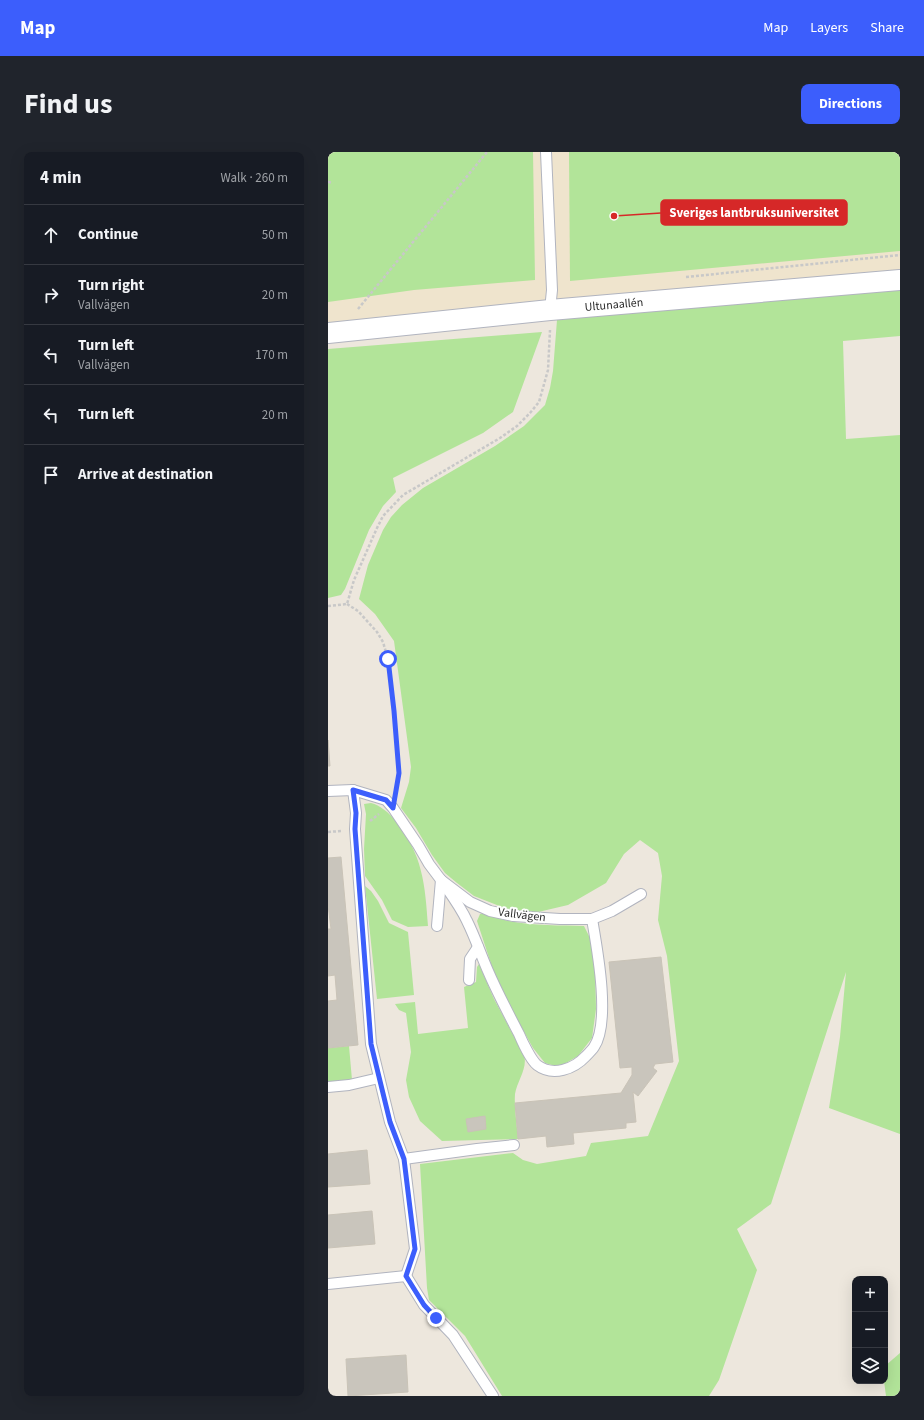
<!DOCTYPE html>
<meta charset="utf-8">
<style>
body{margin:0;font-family:"Source Sans 3",sans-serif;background:#20242c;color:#f1f3f6}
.controls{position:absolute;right:12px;bottom:12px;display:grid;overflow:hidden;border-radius:8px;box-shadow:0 4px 16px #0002}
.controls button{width:36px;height:36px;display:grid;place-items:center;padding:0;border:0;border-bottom:1px solid #363941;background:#171b24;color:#f1f3f6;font:20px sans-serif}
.stop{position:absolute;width:12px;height:12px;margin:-9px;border:3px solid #3c5efc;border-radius:50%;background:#fff}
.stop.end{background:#3c5efc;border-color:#fff;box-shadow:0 1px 4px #0008}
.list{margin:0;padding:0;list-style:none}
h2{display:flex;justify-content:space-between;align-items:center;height:52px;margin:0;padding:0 16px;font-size:17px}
h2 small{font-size:13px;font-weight:400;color:#9ea1a6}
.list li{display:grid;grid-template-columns:26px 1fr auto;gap:12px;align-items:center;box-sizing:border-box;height:60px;padding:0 16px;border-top:1px solid #363941}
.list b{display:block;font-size:15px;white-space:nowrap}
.list p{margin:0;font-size:13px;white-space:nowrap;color:#9ea1a6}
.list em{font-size:13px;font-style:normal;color:#9ea1a6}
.icon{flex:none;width:22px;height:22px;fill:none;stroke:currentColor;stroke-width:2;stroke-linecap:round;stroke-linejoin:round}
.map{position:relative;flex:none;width:572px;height:1244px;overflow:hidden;border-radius:8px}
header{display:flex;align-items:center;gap:24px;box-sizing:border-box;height:56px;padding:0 20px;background:#3c5efc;color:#fff}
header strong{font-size:19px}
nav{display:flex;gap:22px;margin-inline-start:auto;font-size:14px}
.intro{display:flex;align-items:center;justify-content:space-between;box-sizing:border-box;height:96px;padding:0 24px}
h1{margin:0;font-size:28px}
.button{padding:10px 18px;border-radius:8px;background:#3c5efc;color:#fff;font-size:14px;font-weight:700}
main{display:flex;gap:24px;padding:0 24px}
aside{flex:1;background:#171b24;border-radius:8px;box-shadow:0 4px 16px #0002}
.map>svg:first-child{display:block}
.education{fill:#efe4cd}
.green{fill:#b2e499}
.building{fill:#c9c5bc;stroke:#c9c3b7}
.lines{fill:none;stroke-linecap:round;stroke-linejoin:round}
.service-casing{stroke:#b1b4bf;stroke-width:12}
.minor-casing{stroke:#b1b4bf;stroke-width:22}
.path{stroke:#c8c8c8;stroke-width:2.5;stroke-dasharray:3 2;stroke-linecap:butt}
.service{stroke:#fff;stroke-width:10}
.minor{stroke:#fff;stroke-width:20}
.route{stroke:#3c5efc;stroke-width:5}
.labels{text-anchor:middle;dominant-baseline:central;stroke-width:4;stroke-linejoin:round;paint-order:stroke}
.street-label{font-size:12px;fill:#2b2b2b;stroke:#fff}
.leader{fill:none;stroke:#d62828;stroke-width:1.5}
.callout-dot{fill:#d62828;stroke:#fff;stroke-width:1.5}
.callout{fill:#d62828;stroke:#d62828;stroke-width:1.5}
.callout-label{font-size:13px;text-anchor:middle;font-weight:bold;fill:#fff}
</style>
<header>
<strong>Map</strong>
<nav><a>Map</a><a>Layers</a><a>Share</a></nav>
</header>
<div class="intro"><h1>Find us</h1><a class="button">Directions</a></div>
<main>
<aside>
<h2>4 min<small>Walk · 260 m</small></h2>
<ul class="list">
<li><svg class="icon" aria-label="ahead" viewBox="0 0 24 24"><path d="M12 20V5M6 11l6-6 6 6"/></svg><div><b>Continue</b></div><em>50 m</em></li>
<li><svg class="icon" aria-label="right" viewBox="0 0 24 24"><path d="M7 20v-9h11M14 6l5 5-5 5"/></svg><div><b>Turn right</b><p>Vallvägen</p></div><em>20 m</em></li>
<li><svg class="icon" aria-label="left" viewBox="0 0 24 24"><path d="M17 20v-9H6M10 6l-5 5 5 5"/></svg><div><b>Turn left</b><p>Vallvägen</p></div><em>170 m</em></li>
<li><svg class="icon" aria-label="left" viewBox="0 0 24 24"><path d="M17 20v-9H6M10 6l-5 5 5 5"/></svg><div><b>Turn left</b></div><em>20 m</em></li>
<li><svg class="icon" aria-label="arrive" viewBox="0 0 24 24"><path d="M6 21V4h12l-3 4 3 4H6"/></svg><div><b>Arrive at destination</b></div></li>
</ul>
</aside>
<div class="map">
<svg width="572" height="1244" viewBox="0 0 572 1244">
<rect width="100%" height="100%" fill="#ede7dd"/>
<path class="education" d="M0 0H572V128L0 171Z"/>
<g class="green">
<path d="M0 0H205L207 128 86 138 0 150Z"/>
<path d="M241 0H572V99L242 129Z"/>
<path d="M572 133V184L515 189 518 287 572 283V982L501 956 512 885 518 820 443 1052 409 1077 429 1118 391 1228 381 1244H174L137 1184 101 1148 99 1136 92 1012 185 1001 195 1008 209 1012 258 1004 263 991 320 984 351 909 339 804 330 768 334 724 330 701 312 688 296 702 278 731 240 753 206 761 179 757 146 744 129 731 117 721 104 703 88 676 73 656 81 630 83 615 66 489 47 462 31 447 40 413 55 378 63 365 74 353 95 336 167 294 196 274 217 253 222 236 225 219 229 168Z"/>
<path d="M214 180 185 260 155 281 65 326 68 340 55 354 41 378 17 437 13 443 0 446V197Z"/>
<path d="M43 651C52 653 61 661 67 668 95 703 97 732 100 774L80 775 64 768 54 748 37 724 36 697 38 662 36 652Z"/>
<path d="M37 734 43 739 50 749 61 771 80 780 86 843 49 847Z"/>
<path d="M158 761C183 775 228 773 256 774L263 788 267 814 268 857 264 886 250 904 231 915 217 911 205 896 186 862 167 824 149 769 152 762Z"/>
<path d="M151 812 166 847 196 903C200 916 189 929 187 942 186 957 189 972 190 987L114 989 92 969 81 945 78 928 83 900 78 861 71 858 67 852 87 850 90 882 140 876 136 835 148 830 149 815Z"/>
<path d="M21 894 24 928 0 930V896Z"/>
<path d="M572 1201V1244H558L556 1229 557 1214Z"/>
</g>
<g class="building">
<path d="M0 588 2 614H0Z"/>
<path d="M13 705 30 893 0 896V849L9 848 7 823 0 824V777H3L0 753V706Z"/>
<path d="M333 805 345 910 327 912 325 916 329 919 310 944 305 940 308 970 298 971V976L245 981 246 992 219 995 218 984 190 987 187 951 293 941 304 923V915L292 916 281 810Z"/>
<path d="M157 964 158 977 140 980 138 967Z"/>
<path d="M39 998 42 1032 0 1035V1002Z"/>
<path d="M44 1059 47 1092 0 1096V1063Z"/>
<path d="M78 1203 80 1240 20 1244 18 1207Z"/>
</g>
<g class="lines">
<defs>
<g id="service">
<path d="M218 0 224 138 222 158"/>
<path d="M25 638 28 661 27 677 43 892 62 970 76 1007 87 1097 78 1124"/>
<path d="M0 639 25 638 58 648 65 656 90 693 101 712 113 728 142 750 162 759 185 764 232 767H264L284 759 313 742"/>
<path d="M113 728C122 741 132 754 139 769 147 785 153 803 160 819 169 840 180 861 191 882 194 889 203 908 209 913 225 925 246 917 258 904 261 901 264 898 266 895 283 870 269 796 264 767"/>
<path d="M109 774 113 728"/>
<path d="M141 828 142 807 150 795"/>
<path d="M0 935 21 933 51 926"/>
<path d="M76 1007 149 997 186 993"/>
<path d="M78 1124 96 1153 125 1183 165 1244"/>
<path d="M0 1132 78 1124"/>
</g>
<path id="minor" d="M0 181 222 158 572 128"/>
</defs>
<use href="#service" class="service-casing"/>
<use href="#minor" class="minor-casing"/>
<g class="path">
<path d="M0 30 5 31"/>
<path d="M358 125 572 103"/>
<path d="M30 157 159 0"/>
<path d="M19 452 30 459 49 480 55 490 60 507 66 559 71 621 68 637"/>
<path d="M0 454 19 452 26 428 49 376 55 364 75 343 172 286 189 274 202 261 211 250 220 218 222 178"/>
<path d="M42 669 51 662"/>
<path d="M0 680 13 679"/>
</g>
<use href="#service" class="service"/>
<use href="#minor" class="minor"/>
</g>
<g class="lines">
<path class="route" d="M60 507 66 559 71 621 65 656 58 648 25 638 28 661 27 677 43 892 62 970 76 1007 87 1097 78 1124 96 1153 108 1166"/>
</g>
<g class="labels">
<g class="street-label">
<text transform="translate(286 153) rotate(-5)">Ultunaallén</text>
<text transform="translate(194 763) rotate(7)">Vallvägen</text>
</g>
</g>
<path class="leader" d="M286 64L333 61"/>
<circle class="callout-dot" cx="286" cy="64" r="4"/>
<rect class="callout" x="333" y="48" width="186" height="25" rx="4"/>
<g class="callout-label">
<text x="426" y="65">Sveriges lantbruksuniversitet</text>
</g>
</svg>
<div class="controls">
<button>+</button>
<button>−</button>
<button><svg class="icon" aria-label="layers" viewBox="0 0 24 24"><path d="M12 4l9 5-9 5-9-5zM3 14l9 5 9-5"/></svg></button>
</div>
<div class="stop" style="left:60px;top:507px"></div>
<div class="stop end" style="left:108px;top:1166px"></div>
</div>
</main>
